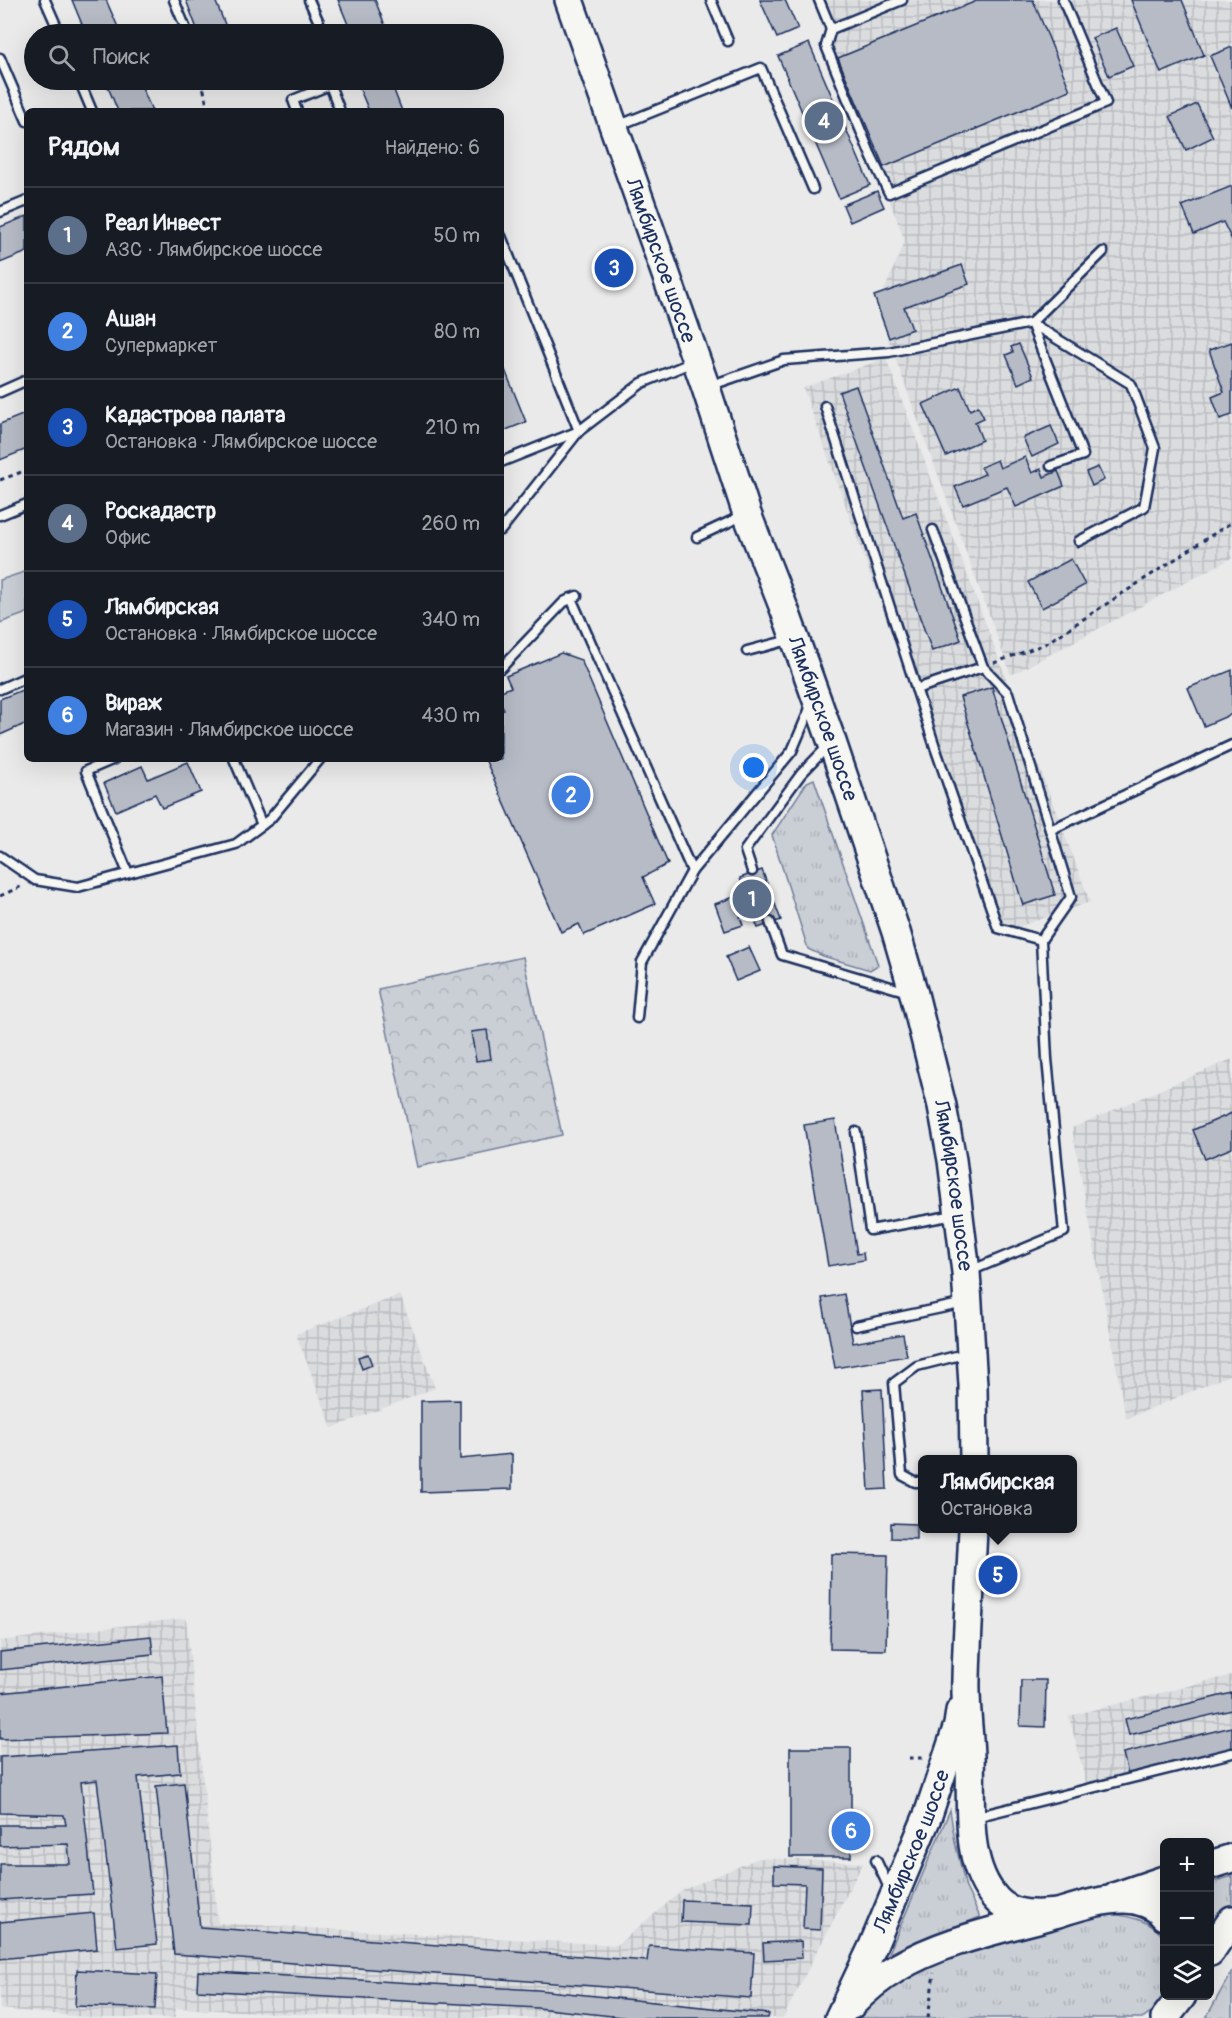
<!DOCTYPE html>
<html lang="ru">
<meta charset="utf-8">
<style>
body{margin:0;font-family:Pangolin,sans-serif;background:#20242c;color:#f1f3f6}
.controls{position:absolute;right:18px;bottom:18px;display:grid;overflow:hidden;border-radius:9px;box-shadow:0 6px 24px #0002}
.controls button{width:54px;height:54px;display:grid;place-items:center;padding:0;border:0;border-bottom:2px solid #363941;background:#171b24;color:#f1f3f6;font:30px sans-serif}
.you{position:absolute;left:754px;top:768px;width:21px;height:21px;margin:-15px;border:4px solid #fff;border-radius:50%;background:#1a73e8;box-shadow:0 0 0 9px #1a73e833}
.badge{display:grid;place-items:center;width:39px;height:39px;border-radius:50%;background:#1a73e8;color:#fff;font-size:20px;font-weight:700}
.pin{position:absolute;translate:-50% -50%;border:3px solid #fff;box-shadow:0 2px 6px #0006}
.popup{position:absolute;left:918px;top:1455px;width:159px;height:78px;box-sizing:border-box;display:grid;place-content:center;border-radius:9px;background:#171b24;filter:drop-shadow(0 2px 4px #0005);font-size:20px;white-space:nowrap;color:#9ea1a6}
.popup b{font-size:22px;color:#f1f3f6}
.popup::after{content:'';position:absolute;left:50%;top:100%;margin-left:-12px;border:12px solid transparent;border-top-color:#171b24}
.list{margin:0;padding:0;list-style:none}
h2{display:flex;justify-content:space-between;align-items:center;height:78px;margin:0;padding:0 24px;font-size:26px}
h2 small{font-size:20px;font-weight:400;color:#9ea1a6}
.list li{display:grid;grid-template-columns:39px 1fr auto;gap:18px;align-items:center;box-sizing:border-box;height:96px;padding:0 24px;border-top:2px solid #363941}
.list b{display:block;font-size:22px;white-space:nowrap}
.list p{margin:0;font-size:20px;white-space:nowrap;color:#9ea1a6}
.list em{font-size:20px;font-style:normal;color:#9ea1a6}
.icon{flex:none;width:33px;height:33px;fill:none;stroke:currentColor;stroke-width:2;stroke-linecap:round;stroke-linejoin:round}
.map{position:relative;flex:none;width:1232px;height:2018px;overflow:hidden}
.search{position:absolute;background:#171b24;box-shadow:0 6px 24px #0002;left:24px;top:24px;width:480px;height:66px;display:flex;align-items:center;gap:15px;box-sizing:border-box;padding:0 21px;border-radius:33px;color:#9ea1a6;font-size:22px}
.panel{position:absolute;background:#171b24;box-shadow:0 6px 24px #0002;left:24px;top:108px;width:480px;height:654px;border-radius:9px}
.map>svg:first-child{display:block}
.industrial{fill:url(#industrial-grid)}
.grass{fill:url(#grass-tufts);stroke:#727e9a;stroke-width:1.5}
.forest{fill:url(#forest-crowns);stroke:#727e9a;stroke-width:1.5}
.park{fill:#caced5;stroke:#727e9a;stroke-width:1.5}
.building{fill:#b6bbc6;stroke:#1b2f5e;stroke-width:1.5}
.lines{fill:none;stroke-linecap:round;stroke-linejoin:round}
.lane-casing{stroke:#1b2f5e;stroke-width:13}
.primary-casing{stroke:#1b2f5e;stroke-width:32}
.path{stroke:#1b2f5e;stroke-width:3;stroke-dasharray:4.5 4.5;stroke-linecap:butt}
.lane{stroke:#f6f6f2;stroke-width:8}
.primary{stroke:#f6f6f2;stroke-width:27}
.labels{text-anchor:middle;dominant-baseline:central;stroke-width:4.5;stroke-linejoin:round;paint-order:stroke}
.street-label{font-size:21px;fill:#1b2f5e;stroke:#f6f6f2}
</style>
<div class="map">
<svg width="1232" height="2018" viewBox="0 0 1232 2018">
<defs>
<pattern id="industrial-grid" width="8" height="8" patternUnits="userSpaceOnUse" patternTransform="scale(1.5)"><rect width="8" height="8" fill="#dadcde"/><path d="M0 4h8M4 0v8" fill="none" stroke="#babdc1"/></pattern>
<pattern id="grass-tufts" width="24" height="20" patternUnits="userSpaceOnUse" patternTransform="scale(1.5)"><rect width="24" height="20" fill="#caced5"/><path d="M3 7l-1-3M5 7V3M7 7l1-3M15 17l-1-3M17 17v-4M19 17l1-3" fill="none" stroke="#adb1b9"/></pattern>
<pattern id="forest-crowns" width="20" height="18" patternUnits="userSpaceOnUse" patternTransform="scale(1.5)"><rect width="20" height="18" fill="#caced5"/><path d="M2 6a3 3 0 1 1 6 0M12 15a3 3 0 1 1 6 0" fill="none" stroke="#adb1b9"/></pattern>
</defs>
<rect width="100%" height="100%" fill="#e9eae9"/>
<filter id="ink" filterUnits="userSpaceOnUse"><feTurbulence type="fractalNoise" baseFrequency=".0167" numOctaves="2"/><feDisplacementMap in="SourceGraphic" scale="12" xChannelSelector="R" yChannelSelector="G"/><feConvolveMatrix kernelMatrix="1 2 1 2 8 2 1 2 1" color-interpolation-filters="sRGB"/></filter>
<g filter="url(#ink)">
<g class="industrial">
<path d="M812 0H1232V558L1011 675 877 308 905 241Z"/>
<path d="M886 358 1090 902 1000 933 803 388Z"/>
<path d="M1232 1059V1374L1126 1419 1072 1128Z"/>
<path d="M400 1295 435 1388 332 1428 296 1334Z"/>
<path d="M186 1618 218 1923 617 1945 683 1890 759 1858 863 1863 783 2018H376L176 2008 175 2018H95L0 2009V1641Z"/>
<path d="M1232 1675V1760L1089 1795 1069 1716Z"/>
</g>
<g class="grass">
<path d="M814 779 878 965 870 970 823 956 808 949 772 835 807 782Z"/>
<path d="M950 1810 955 1842 966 1888 980 1917 889 1953Z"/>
<path d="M1232 1876V1904L1210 1933V1883Z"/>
<path d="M1108 1913C1127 1916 1154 1920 1163 1938 1167 1946 1164 1984 1164 1996H1167L1164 2002 1144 2018H855C875 1993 904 1978 932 1964Z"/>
</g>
<g class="forest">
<path d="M523 957 562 1135 417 1167 378 989Z"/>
<path d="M1232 1971V2018H1206Z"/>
</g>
<path class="park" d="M27 571V613L0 623V580Z"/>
<g class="building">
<path d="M72 0H106L121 34H86Z"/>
<path d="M186 0H215L229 34H199Z"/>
<path d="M338 0H375L388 33 352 34Z"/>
<path d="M760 0H785L798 29 777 38Z"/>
<path d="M979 0H1033L1070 90 884 167 838 58Z"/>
<path d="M1131 0H1182L1204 55 1161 73Z"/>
<path d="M1116 28 1133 66 1109 76 1092 38Z"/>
<path d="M809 43 870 185 839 198 778 56Z"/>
<path d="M1232 47V108L1210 56Z"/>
<path d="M105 80H139L152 111H118Z"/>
<path d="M356 80H390L402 111H369Z"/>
<path d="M1197 104 1213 137 1186 150 1170 116Z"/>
<path d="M1232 186V240L1223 222 1194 234 1182 206Z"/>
<path d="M877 191 884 207 850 222 843 205Z"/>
<path d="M27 216V252L0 263V227Z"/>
<path d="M962 265 969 284 904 307 912 329 889 338 874 296Z"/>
<path d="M1232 342V415L1220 419 1212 397 1224 392 1209 350Z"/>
<path d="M1019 344 1033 377 1018 384 1006 355 1013 352 1011 347Z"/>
<path d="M501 360 526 422 501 432Z"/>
<path d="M856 386 903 518 916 513 961 640 932 651 839 392Z"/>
<path d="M960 387 970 410 978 406 984 418 975 422 982 440 946 456 923 404Z"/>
<path d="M27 413V449L0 460V424Z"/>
<path d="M1051 426 1059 444 1032 457 1023 438Z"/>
<path d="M1025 457 1032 473 1041 469 1044 477 1058 471 1064 486 1016 507 1007 487 963 505 955 487 985 474 981 467 997 460 1000 468Z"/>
<path d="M1098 467 1104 480 1092 486 1086 472Z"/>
<path d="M1071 559 1085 585 1042 608 1028 582Z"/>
<path d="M561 653 581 660 668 864 643 877 655 904 584 935 579 924 561 932 485 759H501V711L504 710 501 703V691L511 687 506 676Z"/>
<path d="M1232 670V714L1204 726 1188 688Z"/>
<path d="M992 687 1055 895 1023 905 960 697Z"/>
<path d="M27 688V723L0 735V699Z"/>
<path d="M188 762 201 792 162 808 155 794 116 811 104 783 142 766 148 779Z"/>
<path d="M762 870 781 920 758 928 752 913 740 917 743 925 725 931 715 904 745 893 740 878Z"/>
<path d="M749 947 760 971 736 981 726 957Z"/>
<path d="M487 1030 491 1059 476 1061 471 1032Z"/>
<path d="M1232 1113V1148L1205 1159 1193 1130Z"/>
<path d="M835 1120 857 1254 863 1253 864 1260 828 1266 804 1125Z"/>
<path d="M844 1294 853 1343 903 1334 907 1356 835 1368 822 1298Z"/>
<path d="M368 1354 372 1365 362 1369 358 1357Z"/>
<path d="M882 1389 887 1489 869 1490 863 1390Z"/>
<path d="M460 1400V1459L512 1454V1489L421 1492V1401Z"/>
<path d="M891 1523 916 1524V1539L891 1538Z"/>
<path d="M831 1554 888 1555 886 1650 830 1649Z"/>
<path d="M151 1636 153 1654 0 1670V1652Z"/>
<path d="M162 1676 167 1733 0 1739V1693Z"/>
<path d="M1021 1680H1046L1045 1727 1020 1726Z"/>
<path d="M1232 1693V1710L1129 1735 1125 1719Z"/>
<path d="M1232 1727V1754L1129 1779 1123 1753Z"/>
<path d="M178 1745 180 1773 138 1777 157 1944 117 1948 97 1780 81 1782 93 1894 0 1900V1864H70L68 1844 0 1846V1825H66L64 1815 0 1813V1757Z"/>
<rect x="790" y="1748" width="61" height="109"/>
<path d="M184 1783 200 1927 647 1961 649 1946 754 1953 751 1998 174 1954 156 1786Z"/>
<path d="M774 1866 822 1868 820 1930 803 1929 805 1884 774 1883Z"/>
<path d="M682 1900 753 1903 752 1925 681 1922Z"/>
<path d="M94 1913 97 1949 0 1959V1922Z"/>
<path d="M801 1941 802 1958 764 1960 763 1943Z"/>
<path d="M77 1970 157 1974 155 2009 75 2006Z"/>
<path d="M198 1971 538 1990 769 2014 768 2018H631L537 2008 197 1990Z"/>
</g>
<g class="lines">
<defs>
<g id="lane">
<path d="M45 0 60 34"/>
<path d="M174 0 188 34"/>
<path d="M309 0 321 27"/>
<path d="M711 0 728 41"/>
<path d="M819 0 831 29 902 0"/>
<path d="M831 29 826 46 872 158 889 193 1106 103 1063 0"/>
<path d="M0 58 27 121"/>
<path d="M79 80 92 111"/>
<path d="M297 111 293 100 330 85 340 111"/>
<path d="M617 126 761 68 813 189"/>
<path d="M0 212 27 201"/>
<path d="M501 236 579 431 501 462"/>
<path d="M1031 323 1131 384 1155 448 1144 507 1079 541"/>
<path d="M1031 323 1083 455 1051 466"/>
<path d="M709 386 784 360 889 352 1031 323 1103 252"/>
<path d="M0 392 27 380"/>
<path d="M825 406 936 750 998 928 1041 940"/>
<path d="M0 515 27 504"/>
<path d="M501 530 579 431 642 383 693 362"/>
<path d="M933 530 983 667 1008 693 1071 897 1041 940 1047 1059 1064 1232 970 1271"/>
<path d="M697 537 744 515"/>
<path d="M571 598 692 871"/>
<path d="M747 651 793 639"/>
<path d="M501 668 564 602 577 596"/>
<path d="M0 689 27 677"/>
<path d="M916 689 983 667"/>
<path d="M114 759 86 771 128 873"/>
<path d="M234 759 262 825"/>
<path d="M1050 830 1232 745"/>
<path d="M0 856 35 880 78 887 236 844 270 819 320 759"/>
<path d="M752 871 745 850 801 774 829 745"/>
<path d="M770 922 782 955 908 992"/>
<path d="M637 1018 642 962 692 871 792 751 811 706"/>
<path d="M856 1132 870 1230 955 1215"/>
<path d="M856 1326 965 1303"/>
<path d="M923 1482H915L902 1475 894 1383 917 1366 968 1353"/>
<path d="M975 1817 1232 1753"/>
<path d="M876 1860 890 1890"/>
</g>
<g id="primary">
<path id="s1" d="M569 0 706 388 747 514 785 611 832 742 896 932 914 994 942 1106 952 1160 966 1272 973 1385 974 1460"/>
<path d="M973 1528C971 1579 967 1629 966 1679 965 1704 969 1730 970 1756 972 1802 963 1864 997 1900 1013 1917 1038 1915 1058 1913"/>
<path d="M1210 1865 1232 1858"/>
<path d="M1117 1896 1164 1880"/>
<path d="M1210 1952 1232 1920"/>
<path d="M851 2005C864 1991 880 1978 897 1968 942 1941 998 1930 1048 1916 1072 1909 1098 1899 1124 1899 1139 1899 1155 1905 1164 1916"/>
<path id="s2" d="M839 2018 873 1946 928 1815 958 1725 960 1711"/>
<path d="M1165 2018 1182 1996"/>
</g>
</defs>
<use href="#lane" class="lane-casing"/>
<use href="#primary" class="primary-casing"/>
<g class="path">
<path d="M202 80 208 111"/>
<path d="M0 480 27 470"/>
<path d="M994 663 1045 644 1232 522"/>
<path d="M0 896 22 886"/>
<path d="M909 1758H925"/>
<path d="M928 2018 934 1973"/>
</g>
<use href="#lane" class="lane"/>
<use href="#primary" class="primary"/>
</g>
</g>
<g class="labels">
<g class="street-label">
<text stroke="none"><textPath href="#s1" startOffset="276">Лямбирское шоссе</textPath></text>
<text stroke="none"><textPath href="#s1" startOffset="762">Лямбирское шоссе</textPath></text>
<text stroke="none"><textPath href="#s1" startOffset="1248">Лямбирское шоссе</textPath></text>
<text stroke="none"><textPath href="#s2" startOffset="182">Лямбирское шоссе</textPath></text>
</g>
</g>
</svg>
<div class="controls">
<button>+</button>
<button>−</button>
<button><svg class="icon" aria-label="layers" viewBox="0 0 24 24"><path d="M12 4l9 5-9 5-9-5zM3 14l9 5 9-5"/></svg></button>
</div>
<div class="you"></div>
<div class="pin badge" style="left:752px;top:899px;background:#5c6f8a">1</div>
<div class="pin badge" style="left:571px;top:795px;background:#3f7fe0">2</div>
<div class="pin badge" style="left:614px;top:268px;background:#1a4fb4">3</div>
<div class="pin badge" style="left:824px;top:121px;background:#5c6f8a">4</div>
<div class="pin badge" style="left:998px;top:1575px;background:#1a4fb4">5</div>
<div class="popup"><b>Лямбирская</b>Остановка</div>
<div class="pin badge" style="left:851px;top:1831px;background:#3f7fe0">6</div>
<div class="search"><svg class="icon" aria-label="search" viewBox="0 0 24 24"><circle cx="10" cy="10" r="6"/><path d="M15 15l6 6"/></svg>Поиск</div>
<section class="panel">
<h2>Рядом<small>Найдено: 6</small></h2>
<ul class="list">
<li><span class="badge" style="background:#5c6f8a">1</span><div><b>Реал Инвест</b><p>АЗС · Лямбирское шоссе</p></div><em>50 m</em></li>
<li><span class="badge" style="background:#3f7fe0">2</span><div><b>Ашан</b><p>Супермаркет</p></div><em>80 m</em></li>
<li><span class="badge" style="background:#1a4fb4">3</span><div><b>Кадастрова палата</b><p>Остановка · Лямбирское шоссе</p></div><em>210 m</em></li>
<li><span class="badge" style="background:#5c6f8a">4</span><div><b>Роскадастр</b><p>Офис</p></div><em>260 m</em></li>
<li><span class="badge" style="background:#1a4fb4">5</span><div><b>Лямбирская</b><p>Остановка · Лямбирское шоссе</p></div><em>340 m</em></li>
<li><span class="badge" style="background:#3f7fe0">6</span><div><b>Вираж</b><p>Магазин · Лямбирское шоссе</p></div><em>430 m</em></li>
</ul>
</section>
</div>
